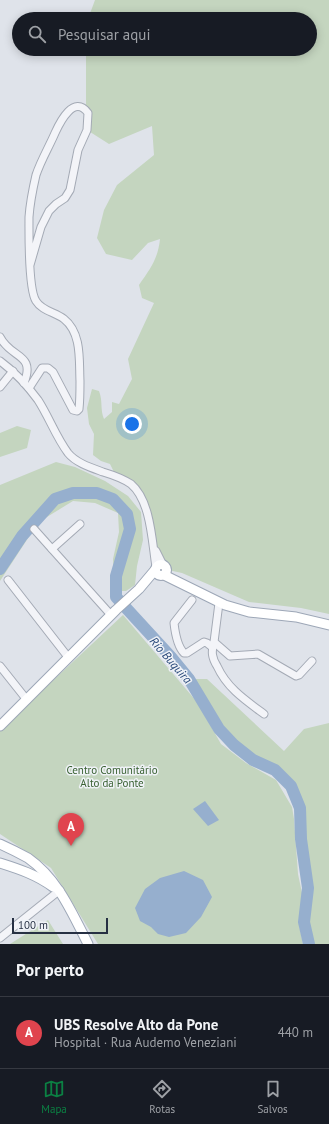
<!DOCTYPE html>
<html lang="pt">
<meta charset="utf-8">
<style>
body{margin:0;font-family:"PT Sans",sans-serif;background:#20242c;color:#f1f3f6}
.scale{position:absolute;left:12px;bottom:10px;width:96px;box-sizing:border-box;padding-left:4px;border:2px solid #263043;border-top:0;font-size:11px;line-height:14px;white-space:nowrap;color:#263043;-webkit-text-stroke:3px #eff2f7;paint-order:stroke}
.you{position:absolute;left:132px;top:424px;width:14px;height:14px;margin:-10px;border:3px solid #fff;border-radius:50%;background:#1a73e8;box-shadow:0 0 0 6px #1a73e833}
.badge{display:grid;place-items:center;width:26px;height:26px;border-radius:50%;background:#0b8043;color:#fff;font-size:13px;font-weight:700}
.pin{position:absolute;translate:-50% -33px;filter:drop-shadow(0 1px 2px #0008)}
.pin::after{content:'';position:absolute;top:21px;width:14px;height:12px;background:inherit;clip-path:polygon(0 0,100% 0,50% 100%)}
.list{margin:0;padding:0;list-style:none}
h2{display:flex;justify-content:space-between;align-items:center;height:52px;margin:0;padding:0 16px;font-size:17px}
h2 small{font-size:13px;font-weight:400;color:#9ea1a6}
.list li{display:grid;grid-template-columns:26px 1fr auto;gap:12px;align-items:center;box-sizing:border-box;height:72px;padding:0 16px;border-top:1px solid #363941}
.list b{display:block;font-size:15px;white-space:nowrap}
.list p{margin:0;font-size:13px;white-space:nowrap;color:#9ea1a6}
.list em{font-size:13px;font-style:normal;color:#9ea1a6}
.icon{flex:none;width:22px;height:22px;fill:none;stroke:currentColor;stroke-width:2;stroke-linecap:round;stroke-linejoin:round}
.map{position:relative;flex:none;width:329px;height:944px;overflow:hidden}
.search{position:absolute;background:#171b24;box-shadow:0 2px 10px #0003;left:12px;right:12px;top:12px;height:44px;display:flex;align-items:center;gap:10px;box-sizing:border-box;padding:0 14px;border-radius:22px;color:#9ea1a6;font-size:15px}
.sheet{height:124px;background:#171b24}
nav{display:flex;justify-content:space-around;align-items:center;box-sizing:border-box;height:56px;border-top:1px solid #363941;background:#171b24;font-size:11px;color:#9ea1a6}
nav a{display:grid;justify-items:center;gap:2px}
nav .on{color:#0b8043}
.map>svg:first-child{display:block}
.green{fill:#c4d5bf}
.water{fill:#96afce}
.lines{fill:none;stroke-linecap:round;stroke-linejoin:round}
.river{stroke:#96afce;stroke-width:12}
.minor-casing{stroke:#a4aab5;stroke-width:9}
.major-casing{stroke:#9da7b7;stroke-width:11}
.minor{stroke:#f3f4f8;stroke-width:7}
.major{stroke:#fff;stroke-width:9}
.labels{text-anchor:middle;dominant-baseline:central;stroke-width:3;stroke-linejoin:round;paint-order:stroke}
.park-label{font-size:11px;fill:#396132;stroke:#eff2f7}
.water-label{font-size:12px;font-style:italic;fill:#2c4c7c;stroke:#eff2f7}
</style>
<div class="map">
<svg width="329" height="944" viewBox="0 0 329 944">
<rect width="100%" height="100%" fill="#dfe3ea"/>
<g class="green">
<path d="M95 0H329V614L301 608 249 602 182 573 168 570 163 565 152 545 148 514 131 485 116 476 110 464 101 461 93 455 94 434 89 424 87 408 92 389 99 391C103 401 100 410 104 419L112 412V402L119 404 132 379 128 359 154 303 142 298 139 285C150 269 158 259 160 239L148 243 132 260 106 254 97 238 104 210 117 185 154 155 152 126 109 144 87 130 86 110V49H310V19H88Z"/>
<path d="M17 426 31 430 27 448 0 457V433Z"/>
<path d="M56 462 75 467 105 481 128 496 141 512 143 540 137 566 135 585 126 591H112L114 581 113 559 119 532 118 513 95 503 73 501 42 520 32 532 0 581V485Z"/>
<path d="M123 615 197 702 221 744 246 763 276 780 292 807 294 819 298 874 302 893 299 925 303 944H98L51 868 0 834V730Z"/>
<path d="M189 679H207L284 751 304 729 329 723V944H309L304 922 308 888 301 839 300 808 291 786 275 770 253 760 234 745 219 729Z"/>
<path d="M48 920 63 944H10Z"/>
</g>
<g class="water">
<path d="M205 801 219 820 208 826 193 809Z"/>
<path d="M184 871 203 880 212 897 201 917 186 933 169 937 158 934 151 927 140 921 135 908 145 889 160 878Z"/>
</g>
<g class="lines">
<path class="river" d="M0 569 22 536 55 499 73 493H97L113 499 127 514 130 529 116 576V597L171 657 189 679 219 729 234 745 253 760 275 770 291 786 300 808 301 839 308 888 304 922 309 944"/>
<defs>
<g id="minor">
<path d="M0 337C11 359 36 353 24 383"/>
<path d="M0 361C15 372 27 385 38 400 49 417 56 437 68 453 76 463 92 468 103 472 113 475 122 478 131 484 151 501 152 542 156 567"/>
<path d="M0 387 13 371"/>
<path d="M29 388 42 368H48L53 372 73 410 77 411 79 409C80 400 80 391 80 381 79 361 82 333 64 319 55 312 42 311 36 301 28 289 29 233 29 217 30 203 33 188 36 175 41 160 49 147 55 133 60 122 74 94 88 113L87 130 78 150 70 190 65 198 56 204 49 211 41 227 30 265"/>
<path d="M34 529 111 615"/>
<path d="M52 549 80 524"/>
<path d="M156 551 163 565"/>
<path d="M8 580 68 657"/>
<path d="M192 600 174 623C175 632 177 646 184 653H187L204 642 207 643 212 647"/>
<path d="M219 603 214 642 230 656 258 654 296 676 299 675 312 661"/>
<path d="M214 642C211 652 212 658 217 666 227 688 245 700 264 714"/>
<path d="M0 666 27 700"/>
<path d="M0 938 60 890"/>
</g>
<g id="major">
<circle cx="161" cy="570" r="5.5"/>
<path d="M164 575 225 605 249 612 296 617 329 625"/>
<path d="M0 726 116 610 139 589 155 570"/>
<path d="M0 844C9 848 19 853 28 858 58 879 72 913 88 944"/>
<path d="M0 863C19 869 37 875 53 887"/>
</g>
</defs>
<use href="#minor" class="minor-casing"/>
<use href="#major" class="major-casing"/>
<use href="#minor" class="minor"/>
<use href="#major" class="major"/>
</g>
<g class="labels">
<g class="park-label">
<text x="112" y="770">Centro Comunitário<tspan x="112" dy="13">Alto da Ponte</tspan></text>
</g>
<g class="water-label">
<text transform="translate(171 660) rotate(49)">Rio Buquira</text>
</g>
</g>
</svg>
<div class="scale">100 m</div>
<div class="you"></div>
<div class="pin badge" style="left:71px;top:846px;background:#e0444e">A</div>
<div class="search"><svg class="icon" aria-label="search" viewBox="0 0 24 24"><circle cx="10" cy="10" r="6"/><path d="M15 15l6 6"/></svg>Pesquisar aqui</div>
</div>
<section class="sheet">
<h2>Por perto<small></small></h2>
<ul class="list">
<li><span class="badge" style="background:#e0444e">A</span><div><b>UBS Resolve Alto da Pone</b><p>Hospital · Rua Audemo Veneziani</p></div><em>440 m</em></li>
</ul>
</section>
<nav>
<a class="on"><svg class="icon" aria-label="map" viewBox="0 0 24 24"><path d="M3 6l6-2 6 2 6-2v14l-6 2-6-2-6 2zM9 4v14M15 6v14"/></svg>Mapa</a>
<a><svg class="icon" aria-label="directions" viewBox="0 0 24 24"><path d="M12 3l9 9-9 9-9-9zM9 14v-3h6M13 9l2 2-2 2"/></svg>Rotas</a>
<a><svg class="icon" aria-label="saved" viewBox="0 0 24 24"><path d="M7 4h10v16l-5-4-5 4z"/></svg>Salvos</a>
</nav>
